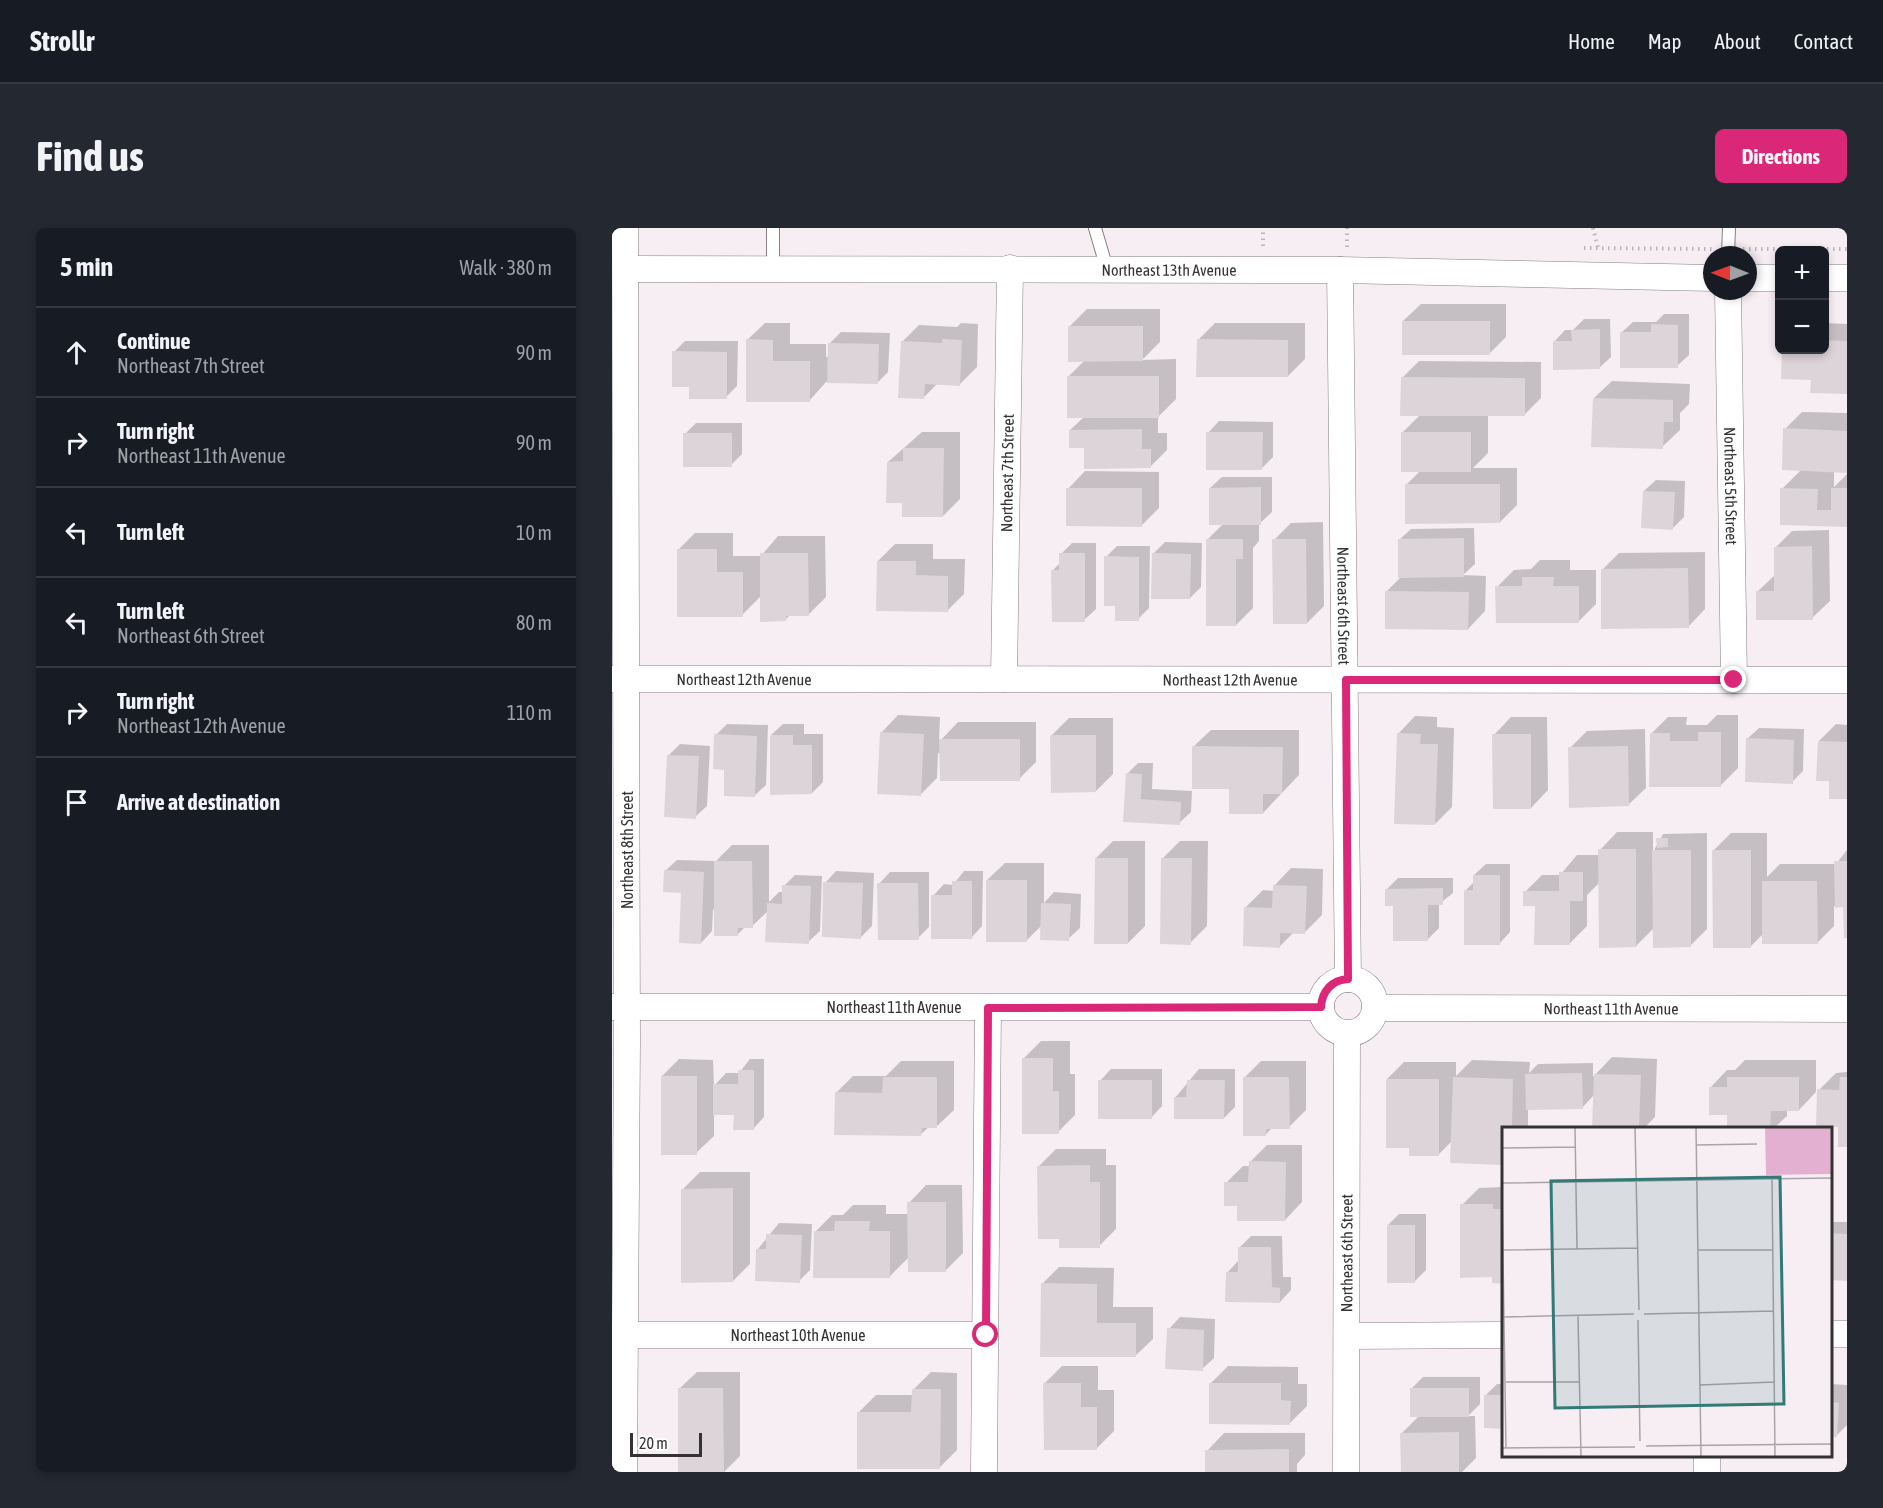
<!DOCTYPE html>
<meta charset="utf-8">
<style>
body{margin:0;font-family:"Asap Condensed",sans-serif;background:#242831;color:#f1f3f6}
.controls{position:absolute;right:18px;top:18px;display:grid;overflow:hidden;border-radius:9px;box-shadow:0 3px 9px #0003}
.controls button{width:54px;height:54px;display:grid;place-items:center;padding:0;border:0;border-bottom:2px solid #363941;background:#171b24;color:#f1f3f6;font:30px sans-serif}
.compass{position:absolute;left:1091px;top:18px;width:54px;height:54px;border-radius:50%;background:#171b24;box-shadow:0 3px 9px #0003;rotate:271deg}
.scale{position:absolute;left:18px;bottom:15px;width:72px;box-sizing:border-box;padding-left:6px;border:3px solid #353234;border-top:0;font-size:16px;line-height:21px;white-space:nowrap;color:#353234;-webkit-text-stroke:4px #fff;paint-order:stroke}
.stop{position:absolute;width:18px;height:18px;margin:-14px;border:4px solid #db2777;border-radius:50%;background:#fff}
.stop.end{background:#db2777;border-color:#fff;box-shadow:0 2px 6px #0008}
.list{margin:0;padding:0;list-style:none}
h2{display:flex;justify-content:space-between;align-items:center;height:78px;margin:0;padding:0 24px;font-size:26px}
h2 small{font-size:20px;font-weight:400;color:#9ea1a6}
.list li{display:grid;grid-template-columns:39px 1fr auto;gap:18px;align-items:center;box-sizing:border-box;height:90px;padding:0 24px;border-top:2px solid #363941}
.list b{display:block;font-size:22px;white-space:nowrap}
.list p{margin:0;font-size:20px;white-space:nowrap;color:#9ea1a6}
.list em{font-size:20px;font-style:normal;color:#9ea1a6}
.icon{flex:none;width:33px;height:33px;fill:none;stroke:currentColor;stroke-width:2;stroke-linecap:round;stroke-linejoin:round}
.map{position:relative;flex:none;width:1235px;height:1244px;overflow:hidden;border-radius:9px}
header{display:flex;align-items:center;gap:36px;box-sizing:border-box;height:84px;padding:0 30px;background:#171b24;border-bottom:2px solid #363941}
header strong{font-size:28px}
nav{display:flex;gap:33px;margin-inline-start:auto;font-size:21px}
.intro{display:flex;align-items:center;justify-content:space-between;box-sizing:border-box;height:144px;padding:0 36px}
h1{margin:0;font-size:42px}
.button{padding:15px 27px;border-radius:9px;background:#db2777;color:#fff;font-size:21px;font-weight:700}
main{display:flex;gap:36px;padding:0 36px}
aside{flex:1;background:#171b24;border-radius:9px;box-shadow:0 3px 9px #0003}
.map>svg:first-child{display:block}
.shadow{fill:#0003}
.building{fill:#ddd4d9}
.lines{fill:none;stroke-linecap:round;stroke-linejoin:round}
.lane-casing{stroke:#867e83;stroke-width:14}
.street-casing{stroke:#867e83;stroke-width:27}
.path{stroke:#bab3b8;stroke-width:4;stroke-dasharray:1.5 4.5;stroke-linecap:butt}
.lane{stroke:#fff;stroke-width:12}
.street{stroke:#fff;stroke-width:26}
.route{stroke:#db2777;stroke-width:8}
.labels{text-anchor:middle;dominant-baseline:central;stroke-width:4.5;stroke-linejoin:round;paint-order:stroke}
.street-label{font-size:16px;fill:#353234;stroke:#fff}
.inset-road{fill:none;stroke:#a9a3a7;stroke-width:1.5}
.view{fill:#327a76;fill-opacity:0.15;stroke:#327a76;stroke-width:3}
.inset-edge{fill:none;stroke:#353234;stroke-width:3}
</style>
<header>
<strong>Strollr</strong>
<nav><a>Home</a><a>Map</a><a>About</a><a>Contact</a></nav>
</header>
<div class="intro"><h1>Find us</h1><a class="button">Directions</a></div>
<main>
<aside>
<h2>5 min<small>Walk · 380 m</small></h2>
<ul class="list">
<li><svg class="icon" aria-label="ahead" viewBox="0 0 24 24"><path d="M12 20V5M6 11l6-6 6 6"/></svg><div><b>Continue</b><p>Northeast 7th Street</p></div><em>90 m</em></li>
<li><svg class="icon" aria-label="right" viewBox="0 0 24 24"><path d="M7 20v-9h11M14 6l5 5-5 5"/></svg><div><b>Turn right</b><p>Northeast 11th Avenue</p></div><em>90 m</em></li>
<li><svg class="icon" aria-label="left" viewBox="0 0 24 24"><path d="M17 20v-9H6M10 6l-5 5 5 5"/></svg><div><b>Turn left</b></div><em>10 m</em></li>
<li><svg class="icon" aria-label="left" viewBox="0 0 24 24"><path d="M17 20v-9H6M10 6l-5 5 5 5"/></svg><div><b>Turn left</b><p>Northeast 6th Street</p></div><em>80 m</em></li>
<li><svg class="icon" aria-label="right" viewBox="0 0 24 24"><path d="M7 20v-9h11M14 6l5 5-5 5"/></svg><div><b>Turn right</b><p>Northeast 12th Avenue</p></div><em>110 m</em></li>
<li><svg class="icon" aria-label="arrive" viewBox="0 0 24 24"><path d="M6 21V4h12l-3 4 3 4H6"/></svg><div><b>Arrive at destination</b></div></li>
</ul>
</aside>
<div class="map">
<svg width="1235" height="1244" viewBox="0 0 1235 1244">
<rect width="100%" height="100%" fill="#f7eef4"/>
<g class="shadow">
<path d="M809 76H894V109L877 126 791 93Z"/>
<path d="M475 81H548V114L530 132 564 131V171L546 189V205H555V222L538 239 473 219 458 202 472 189 456 149 473 132 458 98Z"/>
<path d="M1052 86H1077V127L1065 138 1009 105 1021 94H1044Z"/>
<path d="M972 91H998L999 129 987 140 942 114 953 102H961Z"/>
<path d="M153 95H178V116H214V129H217L218 115 229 104 278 105 276 144 265 155 214 154 197 173 135 112Z"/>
<path d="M349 95 366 96 365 139 347 157 325 156 311 170 290 114 307 97 345 99Z"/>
<path d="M603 95H693V131L676 148 586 112Z"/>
<path d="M1212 95 1235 96V165L1200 151 1171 150V122H1212Z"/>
<path d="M73 113H126L125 158 114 169 79 158 62 124Z"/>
<path d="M807 133 929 134V170L912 187H876V225L861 240H905V277L888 294 794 257 809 242 791 204 809 186 790 150Z"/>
<path d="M1000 153 1078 156 1077 176 1068 185V202L1050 219 982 170Z"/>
<path d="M1190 184 1235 185V244L1222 243V259L1235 246V297L1169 296 1170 261 1189 242 1173 201Z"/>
<path d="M607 193 661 194V229L650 240 596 205Z"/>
<path d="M84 195H130V226L119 237 73 206Z"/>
<path d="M310 204H348V271L331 288 291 273 276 234Z"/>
<path d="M473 243 547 244V280L530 297 456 261Z"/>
<path d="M610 249H660V284L647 296V313L641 320V380L624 397 595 312 612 295 598 260Z"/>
<path d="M1044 252 1073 253 1072 289 1061 300 1032 263Z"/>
<path d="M711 294 712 378 695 395 662 312 679 295Z"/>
<path d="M862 300 863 336 851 347 874 348 873 383 856 401 774 364 790 348 787 312 799 301Z"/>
<path d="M1217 302 1218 373 1200 390 1145 364 1163 347V320L1180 303Z"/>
<path d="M83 305H121V328H149L166 308H213L214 369 196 387 179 386 173 392 149 368 130 387 66 322Z"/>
<path d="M553 314 590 315 589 359 578 370 542 325Z"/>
<path d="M460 315H484V381L472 392 441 342 448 335 449 326Z"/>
<path d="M283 316H321V331H353L352 366 335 383 266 333Z"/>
<path d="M505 318H538L537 380 526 391 504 377 494 329Z"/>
<path d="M1093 324V381L1076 399 990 342 1007 325Z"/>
<path d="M928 332H958V342H984V376L967 393 885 359 902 342 919 341Z"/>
<path d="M286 487 328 489 327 514 346 494H424V534L407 551 326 525 325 550 308 567 269 505Z"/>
<path d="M1105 487H1126V540L1108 558 1039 506 1056 489H1075L1074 497H1095Z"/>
<path d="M803 488 825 489V499L842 500 840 579 823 596 786 506Z"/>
<path d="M899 489H935L936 562 919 580 882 507Z"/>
<path d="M457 490H501V546L484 563 440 507Z"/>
<path d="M115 496 156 497 154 557 142 568 114 540 104 507Z"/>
<path d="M171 496H192V506H211V554L200 565 159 507Z"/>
<path d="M1224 496 1235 497V570L1219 552 1207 513Z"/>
<path d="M1147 500 1192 501 1191 543 1180 554 1135 511Z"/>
<path d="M1033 501 1034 560 1016 577 958 520 975 503Z"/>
<path d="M599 502H687V547L651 585 618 559 581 519Z"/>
<path d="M68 516 98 518 95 578 83 589 57 527Z"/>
<path d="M526 535H541L540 561 580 563 579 584 567 595 513 593 515 546Z"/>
<path d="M1005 604H1041V624L1051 606 1095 605V701L1078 718 1042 700 1024 718 988 654 975 667V698L958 715 913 664 930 647H948L965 627H988V622Z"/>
<path d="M1119 605H1155V649L1168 636H1224L1235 622V709L1233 678H1222V698L1205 715 1151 706 1138 719 1102 622Z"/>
<path d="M501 613H533V698L516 715 484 630Z"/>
<path d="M568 613H596L595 698 578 715 551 630Z"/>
<path d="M120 617H157V674L167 664H172V658L183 647 210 648 208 703 196 714 156 683 140 698H134L126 706 101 681 100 703 89 715 71 663 53 643 65 632 104 633Z"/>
<path d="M393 635H432V675L442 664 469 666 468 700 456 711 430 697 414 713 375 652Z"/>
<path d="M874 636H898V704L887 716 854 662 862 654V647Z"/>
<path d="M679 640 711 641 710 687 693 704H682L668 718 633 680 651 662 662 663V658Z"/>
<path d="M224 643 262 645 260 698 249 709 213 655Z"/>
<path d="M352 643H371L370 698 359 710 321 668 332 656 341 657Z"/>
<path d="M278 644H317V699L306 710 267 656Z"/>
<path d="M786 650H841V665L827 676V700L816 711 782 676 775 661Z"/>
<path d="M429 813H458V846H463V887L446 904 412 830Z"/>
<path d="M1000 829 1045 831 1043 889 1032 900H981L982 867 970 880 916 881V900H891V935L840 934 841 912 826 927 799 919 775 851 792 834H844V848L860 832 918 834 917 845 926 836 981 835V849Z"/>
<path d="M67 831 101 832 102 858 114 845H127L138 831H152V889L141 901 123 886 102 885V908L84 925 50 848Z"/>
<path d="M1133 832H1204V864L1187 882H1175V888L1162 900H1116V885L1098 860 1115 842H1123Z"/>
<path d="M289 833H342V882L324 899H317L309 906 224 865 241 848H274Z"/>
<path d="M649 833H694V882L677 899H661L654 906 632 850Z"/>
<path d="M499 841H550V878L539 890 488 853Z"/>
<path d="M587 841H623V879L612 890 563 870Z"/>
<path d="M1235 844V917L1228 898 1207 862 1224 845Z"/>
<path d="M655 917H690V974L673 992 627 976 614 955 631 938H638V934Z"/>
<path d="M444 921H494V937H504V1001L487 1018 449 1010 427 938Z"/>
<path d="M88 944H138V1036L121 1053 71 961Z"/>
<path d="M314 957H350L351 1025 333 1043 297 1029 277 1049 203 1004 220 987H231L241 977H274V986H297V975Z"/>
<path d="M891 959V1054H882V1048L850 977 867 960Z"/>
<path d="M787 986H814V1042L802 1054 776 997Z"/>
<path d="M1218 994H1235V1051L1218 1050Z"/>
<path d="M167 995 200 996 198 1042 187 1053 146 1021Z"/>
<path d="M639 1008H670L671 1049H679V1062L668 1074 615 1045 627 1032 628 1019Z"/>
<path d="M447 1039 502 1040 501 1079H541V1111L523 1128 430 1056Z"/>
<path d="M568 1089 603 1091 602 1130 590 1141 557 1101Z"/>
<path d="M450 1138H486V1162H502V1203L485 1220 433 1155Z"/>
<path d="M616 1138 686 1139V1156H695V1178L678 1195 599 1155Z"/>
<path d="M85 1144H128V1228L112 1244H68L67 1161Z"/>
<path d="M319 1144 345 1145V1222L328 1239 247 1184 264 1167H301V1162Z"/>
<path d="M811 1149H868V1176L856 1188H863L864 1230 850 1244H790V1205L808 1187 799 1161Z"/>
<path d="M885 1156H891V1199H873L874 1167Z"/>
<path d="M1218 1156 1235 1157V1197L1225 1207H1218Z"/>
<path d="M612 1205H693V1227L685 1236V1244H595V1223Z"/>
</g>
<g class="building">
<rect x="790" y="93" width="88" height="34"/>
<path d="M1039 96 1066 97V140H1008V104H1039Z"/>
<path d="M456 98H531V133L456 134Z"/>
<path d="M988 101V141L941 142V113H960L959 102Z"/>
<path d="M134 111 161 112V133H198V174H134Z"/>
<path d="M330 111 350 112 348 158 313 156 312 171 286 170 289 113 330 115Z"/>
<path d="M585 111 676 112V149H584Z"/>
<path d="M1212 112 1235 113V166L1198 165 1199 152 1169 151 1170 122H1212Z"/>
<path d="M216 115 267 116 266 156 215 155Z"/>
<path d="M60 123 115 124V171H77V159H60Z"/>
<rect x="455" y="148" width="92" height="42"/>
<path d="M789 149 913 150V188H788Z"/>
<path d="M981 170 1061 172V194H1052L1051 221 979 219Z"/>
<path d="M1171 200 1235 203V245L1170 242Z"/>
<path d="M530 201V221H539V240L472 241V220H457V202Z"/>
<path d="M594 204H651L650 242H594Z"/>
<rect x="789" y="204" width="70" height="40"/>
<rect x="71" y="205" width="49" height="34"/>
<path d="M291 220H332L331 289H290V275H274L275 234 291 233Z"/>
<path d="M793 256H888V295L793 296Z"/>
<path d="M649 259V297H597V260Z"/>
<path d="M454 260H530V299L454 298Z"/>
<path d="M1168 260 1206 261 1205 282H1219V260H1235V299L1168 297Z"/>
<path d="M1031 263 1063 264 1061 302 1029 300Z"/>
<path d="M852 310V349L786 350V311Z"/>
<path d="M594 311H631V331H624V398H594Z"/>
<path d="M660 311H694L695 396H661Z"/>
<path d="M1200 318 1201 392H1144V363H1162V319Z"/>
<path d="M65 321H105V344H131V389H65Z"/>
<path d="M148 325H196L197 388H174V393L148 394Z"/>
<path d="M447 325H473V394H440L439 342H447Z"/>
<path d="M540 325 579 326 578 371H539Z"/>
<path d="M492 328 527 329V393H503V378H492Z"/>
<path d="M265 333H304V347L336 348V384L264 383Z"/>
<path d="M1076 340 1077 400 989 401V341Z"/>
<path d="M910 349H942L941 358H967V395H884L883 358H910Z"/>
<path d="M773 363 857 364 856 402 773 401Z"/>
<path d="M268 504 312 506 309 568 265 566Z"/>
<path d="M1086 504H1109V559H1037L1038 505H1058V513H1086Z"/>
<path d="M785 505 809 506 808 516H826L823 597 782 596Z"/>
<path d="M102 506 145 508 143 569 112 568V542L101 541Z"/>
<path d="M880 506H919V581H881Z"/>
<path d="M158 507H181V517H200V566L158 567Z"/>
<path d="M438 507H484V564L439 565Z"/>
<path d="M1134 510 1182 512 1181 556 1133 554Z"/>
<path d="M327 511H408V553H328Z"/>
<path d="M1206 513 1235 514V571H1217V553H1204Z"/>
<path d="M580 518 671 519 670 566H651V586H617V561H580Z"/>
<path d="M1016 518 1017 578 957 580 956 519Z"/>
<path d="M55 527 87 528 84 591 52 589Z"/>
<path d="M514 545 530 546 529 571 569 574 568 597 511 594Z"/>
<path d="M1044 610H1056V619L1045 620Z"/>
<path d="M986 621H1024V719L987 720Z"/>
<path d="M1040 622H1079V719L1041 720Z"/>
<path d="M1100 622H1139V720H1101Z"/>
<path d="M483 630H516V716H482Z"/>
<path d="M549 630H580L579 717 548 716Z"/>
<path d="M102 633H140L141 700H126V708H102Z"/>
<path d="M1222 633H1235V710H1232L1231 679 1223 680Z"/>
<path d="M52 642 92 644 89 716 67 715 69 665 51 664Z"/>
<path d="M947 644H971V673H958V717H922L923 678H911V663H947Z"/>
<path d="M861 647H888V717H852V662H861Z"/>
<rect x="374" y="652" width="41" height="62"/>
<path d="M340 653H360V711H319V667H340Z"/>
<path d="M1150 653H1205L1206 716H1150Z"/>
<path d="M211 654 251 655 249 711 210 709Z"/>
<path d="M265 655H306L307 712H266Z"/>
<path d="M170 657 199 658 197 716 153 714 155 675 170 676Z"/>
<path d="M661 657 695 658 693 706 668 705V720L631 718 632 679 660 680Z"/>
<path d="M831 660V677H816V713H781V678H773V661Z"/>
<path d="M429 675 459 676 457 713 428 712Z"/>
<path d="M410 830H441V863H447V906H410Z"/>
<path d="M126 842H142V902H121L122 887H101V856H126Z"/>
<path d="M970 845 971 881 914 882 913 846Z"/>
<path d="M982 846 1029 847 1027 900H980Z"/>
<rect x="49" y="848" width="36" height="79"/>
<path d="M271 849H325V900H310L309 908 222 907 223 864 270 865Z"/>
<path d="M631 849H677L678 901H654V908H631Z"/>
<path d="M841 849 901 851 900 900H891V937L838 935Z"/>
<path d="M1115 849H1187V883H1159L1158 900H1115V887H1097V859H1115Z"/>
<path d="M1228 849H1235V919H1226V899H1204L1205 861 1227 862Z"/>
<path d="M774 851H827V928H797V920H774Z"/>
<rect x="486" y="852" width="54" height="39"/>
<path d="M575 852H613L612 891H562V869H574Z"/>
<path d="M637 933 674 934 673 993H625V978H612V954H636Z"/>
<path d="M478 937V954H488V1020H447V1011H426L425 938Z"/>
<path d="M121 960V1054L69 1055V961Z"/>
<path d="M295 974H334V1044H296Z"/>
<path d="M848 976H881V981H891V1056L880 1055V1049L848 1050Z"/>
<path d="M223 993H258L257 1003H278V1050H201L202 1003H222Z"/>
<rect x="775" y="997" width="28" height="58"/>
<path d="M1218 1005 1235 1006V1053L1218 1052Z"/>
<path d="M154 1006 190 1007 188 1055 143 1053 144 1021H154Z"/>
<path d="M626 1019H659L660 1059 668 1060V1075L613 1074 614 1044H626Z"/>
<path d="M429 1055 485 1056V1095H524V1129H428Z"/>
<path d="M555 1100 592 1102 591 1143 553 1141Z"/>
<path d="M431 1155H469V1179H485V1222H432Z"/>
<path d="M597 1155H669V1172L679 1173 678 1197 597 1196Z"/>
<path d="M66 1160H111L112 1244H66Z"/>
<rect x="798" y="1160" width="59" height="29"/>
<path d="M300 1161H329L328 1241H245V1184H299Z"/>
<path d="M872 1167H891V1201L872 1200Z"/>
<path d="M1218 1174 1227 1175 1225 1209H1218Z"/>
<path d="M847 1204V1244H789L788 1205Z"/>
<path d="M677 1221V1244H593V1222Z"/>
</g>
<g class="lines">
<defs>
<g id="lane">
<path d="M483 0 495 41"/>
<path d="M1116 27 1117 0"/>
<path d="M161 41V0"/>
</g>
<g id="street">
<path id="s1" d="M14 41 728 42 1100 50"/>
<path id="s2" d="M728 42 736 751"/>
<path d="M1136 50H1168"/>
<path d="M1212 50H1235"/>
<path id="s3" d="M1116 63 1122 452"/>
<path id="s4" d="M0 451 1235 452"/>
<path id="s5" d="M392 451 398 40"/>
<circle cx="736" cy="778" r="27"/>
<path id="s6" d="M0 779H709"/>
<path id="s7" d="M763 780 1235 781"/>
<path d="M1218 1106H1235"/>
<path id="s8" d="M0 1107H373"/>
<path d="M735 1108 891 1107"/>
<path d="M12 1244 15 814 13 0"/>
<path d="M372 1244 376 780"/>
<path id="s9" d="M734 1244 735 806"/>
<path d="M1095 1244V1228"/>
</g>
</defs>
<use href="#lane" class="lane-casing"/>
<use href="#street" class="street-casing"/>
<g class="path">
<path d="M981 0 986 20"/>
<path d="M651 18V0"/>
<path d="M735 19V0"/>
<path d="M972 20 1100 21"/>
<path d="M1131 21H1235"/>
</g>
<use href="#lane" class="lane"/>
<use href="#street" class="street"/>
</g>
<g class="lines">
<path class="route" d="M374 1107 376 780 709 779C710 763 720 752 736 751L734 452H1122"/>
</g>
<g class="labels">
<g class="street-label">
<text stroke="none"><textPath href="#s1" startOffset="543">Northeast 13th Avenue</textPath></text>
<text stroke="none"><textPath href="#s5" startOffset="206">Northeast 7th Street</textPath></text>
<text stroke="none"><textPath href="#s3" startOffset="195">Northeast 5th Street</textPath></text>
<text stroke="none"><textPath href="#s2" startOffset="336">Northeast 6th Street</textPath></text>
<text stroke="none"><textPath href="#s4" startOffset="132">Northeast 12th Avenue</textPath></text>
<text stroke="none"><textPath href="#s4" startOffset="618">Northeast 12th Avenue</textPath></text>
<text transform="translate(15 622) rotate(-90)">Northeast 8th Street</text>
<text stroke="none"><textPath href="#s6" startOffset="282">Northeast 11th Avenue</textPath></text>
<text stroke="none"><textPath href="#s7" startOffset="236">Northeast 11th Avenue</textPath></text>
<text stroke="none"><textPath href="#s9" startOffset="219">Northeast 6th Street</textPath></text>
<text stroke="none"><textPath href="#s8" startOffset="186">Northeast 10th Avenue</textPath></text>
</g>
</g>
<g transform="translate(890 899)">
<rect width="330" height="330" fill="#f7eef4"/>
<path d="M263 1H330V47L264 48Z" fill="#e3b0d1"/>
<path class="inset-road" d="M73 1 75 122M133 1 137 183M194 1 199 329M194 18 255 17M0 21 73 20M270 52 273 329M0 56 330 51M0 66 4 321M0 123 135 121M196 123H271M142 187 272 184M76 188 79 329M1 190 132 187M136 193 138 314M4 255H78M198 258 272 255M144 319 330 317M0 321 133 320"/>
<path class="view" d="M278 50 282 277 53 281 49 54Z"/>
<rect width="330" height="330" class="inset-edge"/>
</g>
</svg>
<div class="controls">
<button>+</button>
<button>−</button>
</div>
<svg class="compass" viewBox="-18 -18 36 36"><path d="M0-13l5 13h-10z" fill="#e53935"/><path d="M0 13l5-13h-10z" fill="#9ea1a6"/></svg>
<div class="scale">20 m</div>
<div class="stop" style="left:374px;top:1107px"></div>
<div class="stop end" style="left:1122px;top:452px"></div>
</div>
</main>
